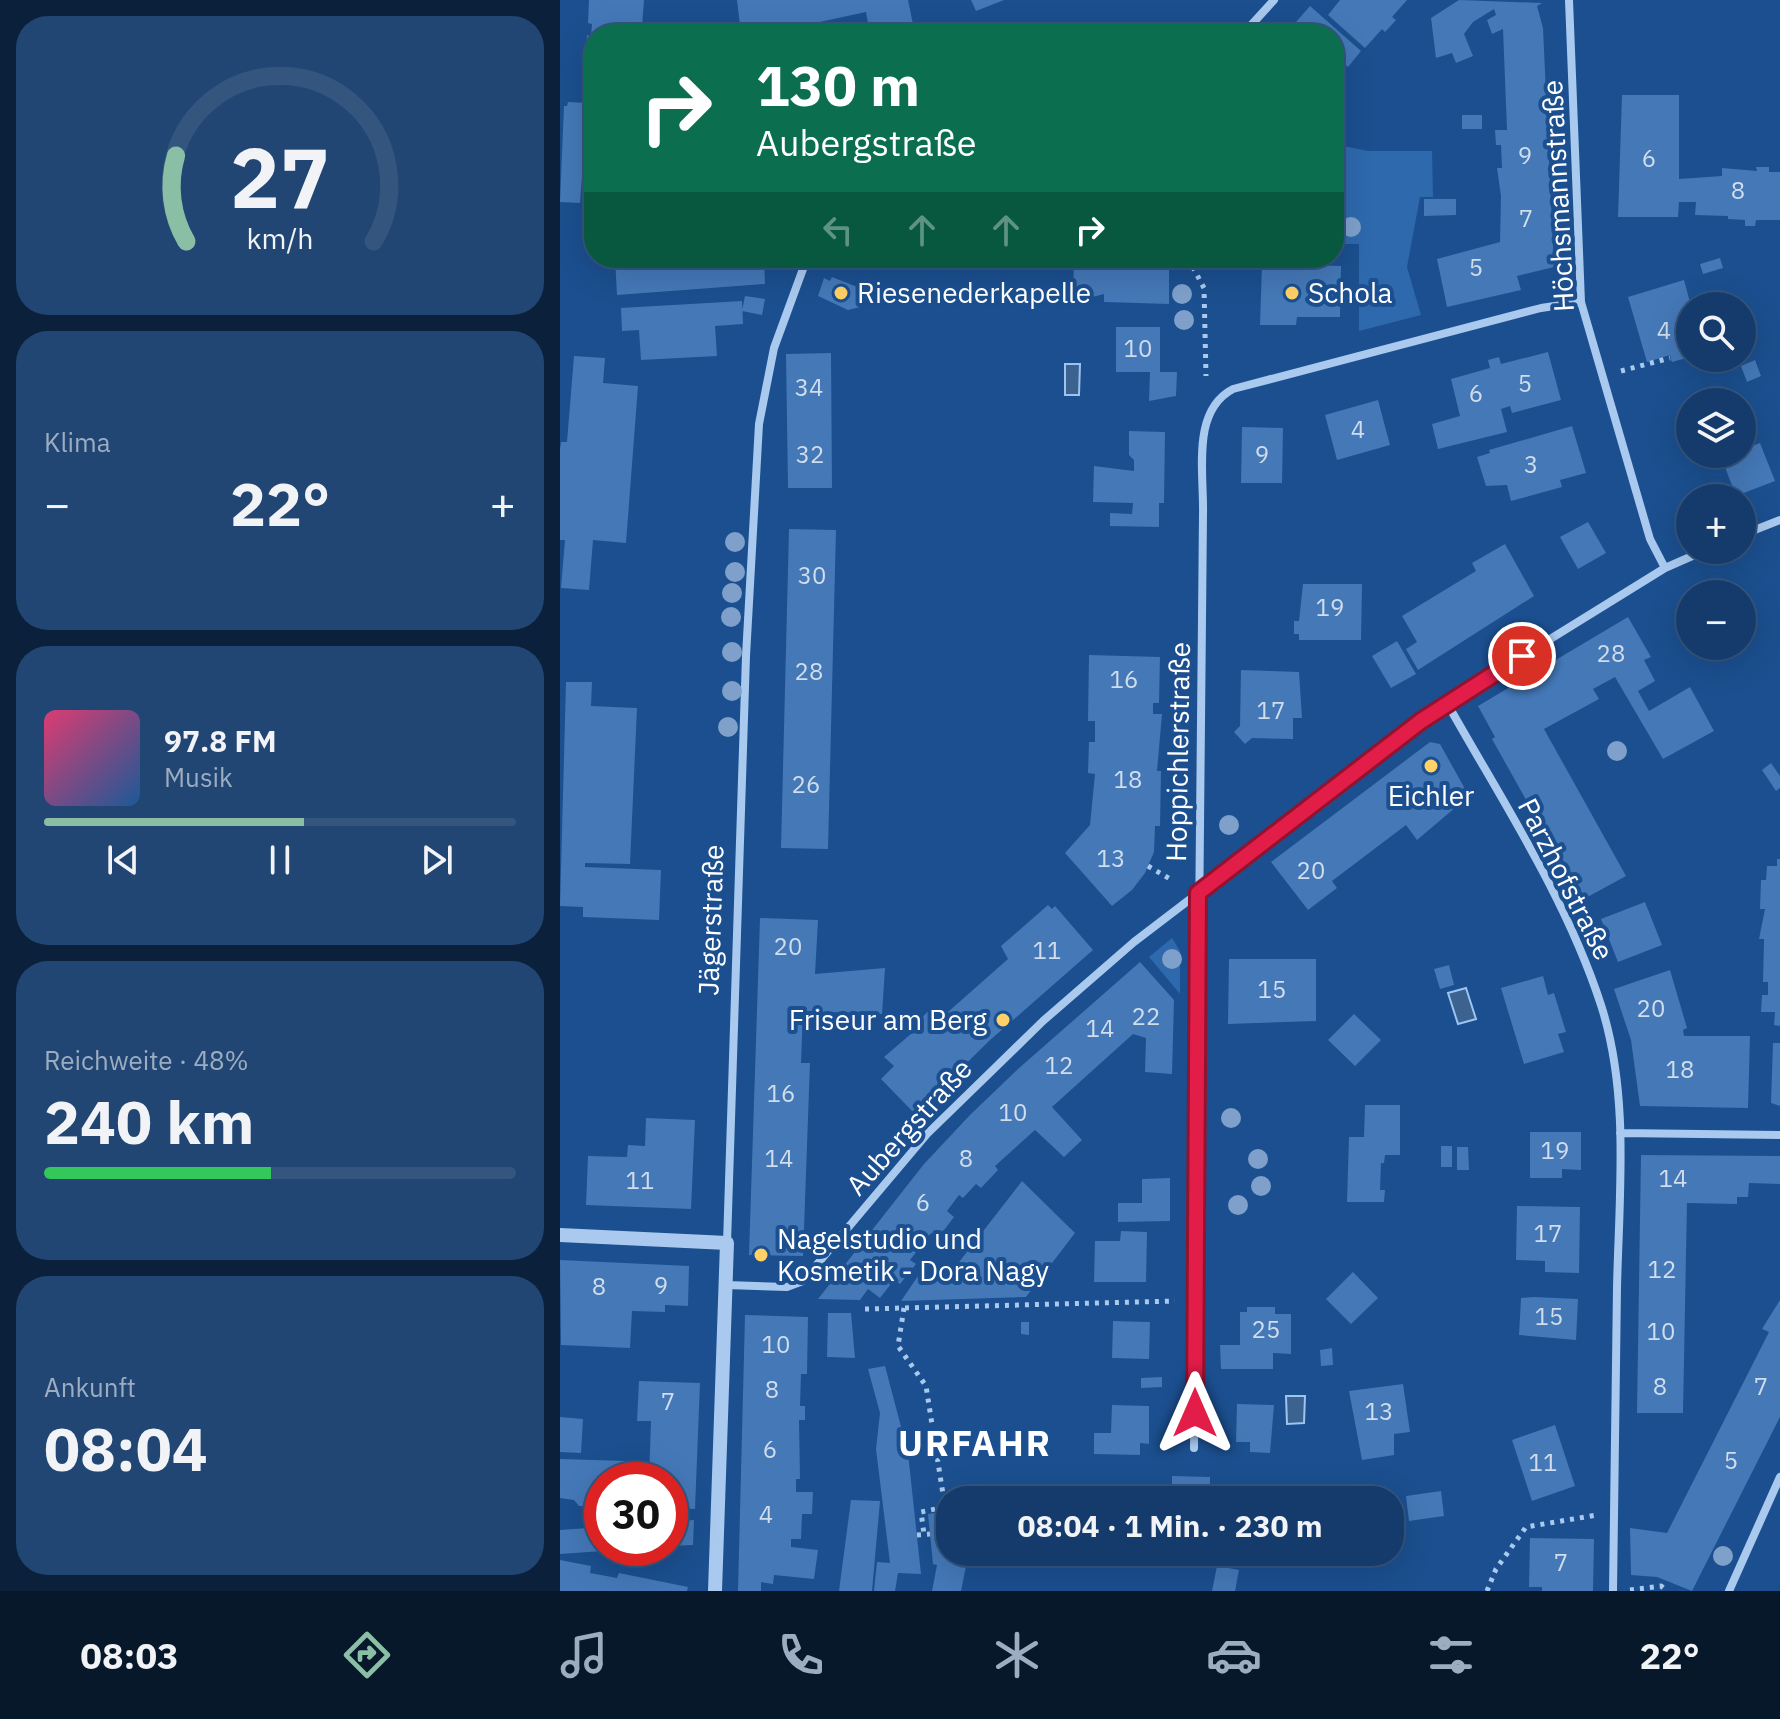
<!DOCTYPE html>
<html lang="de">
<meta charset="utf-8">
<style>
:root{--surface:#143b6b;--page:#214673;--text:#f1f3f6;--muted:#9dadc1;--line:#33557e;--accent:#8abfa5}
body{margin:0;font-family:"IBM Plex Sans",sans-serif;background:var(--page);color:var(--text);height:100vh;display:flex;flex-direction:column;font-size:30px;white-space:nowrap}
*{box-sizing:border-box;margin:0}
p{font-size:26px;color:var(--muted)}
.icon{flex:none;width:44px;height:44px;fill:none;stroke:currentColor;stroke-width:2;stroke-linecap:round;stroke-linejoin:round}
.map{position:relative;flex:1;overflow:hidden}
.side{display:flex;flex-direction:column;gap:16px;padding:16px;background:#0b203b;width:560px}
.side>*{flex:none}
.top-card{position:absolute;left:24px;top:24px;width:760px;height:244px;border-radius:32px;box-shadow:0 8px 32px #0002,0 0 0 2px var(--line);background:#0b6e4f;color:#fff;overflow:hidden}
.controls{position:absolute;left:1116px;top:292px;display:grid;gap:16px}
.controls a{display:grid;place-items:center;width:80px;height:80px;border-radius:50%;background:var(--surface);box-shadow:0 8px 32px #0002,0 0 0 2px var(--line);font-size:40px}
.speed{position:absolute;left:24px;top:1462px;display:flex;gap:16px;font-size:40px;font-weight:700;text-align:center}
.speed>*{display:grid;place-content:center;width:104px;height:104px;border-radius:50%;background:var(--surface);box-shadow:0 8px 32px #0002,0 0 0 2px var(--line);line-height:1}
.speed .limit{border:12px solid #d22;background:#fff;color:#111}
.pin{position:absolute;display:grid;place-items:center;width:68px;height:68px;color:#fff;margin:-34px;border:4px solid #fff;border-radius:50%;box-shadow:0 2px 8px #0007}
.me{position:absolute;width:88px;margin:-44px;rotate:0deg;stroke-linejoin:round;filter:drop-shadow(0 0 6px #0008)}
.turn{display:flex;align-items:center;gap:28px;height:168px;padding:0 40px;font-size:36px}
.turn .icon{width:104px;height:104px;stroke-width:2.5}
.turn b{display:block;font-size:56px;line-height:68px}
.lanes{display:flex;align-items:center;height:76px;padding:0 40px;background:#0003;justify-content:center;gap:40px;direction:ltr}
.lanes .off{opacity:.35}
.big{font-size:60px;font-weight:700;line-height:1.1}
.side .tile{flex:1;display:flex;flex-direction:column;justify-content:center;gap:12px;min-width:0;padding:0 28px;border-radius:32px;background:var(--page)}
.side .dial{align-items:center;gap:0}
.dial svg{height:208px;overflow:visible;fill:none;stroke:var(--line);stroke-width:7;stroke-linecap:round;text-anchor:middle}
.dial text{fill:var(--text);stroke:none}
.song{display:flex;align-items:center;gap:24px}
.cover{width:96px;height:96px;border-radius:12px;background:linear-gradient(135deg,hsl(340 70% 55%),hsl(210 70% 35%))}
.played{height:8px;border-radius:4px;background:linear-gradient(90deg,var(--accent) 55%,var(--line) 55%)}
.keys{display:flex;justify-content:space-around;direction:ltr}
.heat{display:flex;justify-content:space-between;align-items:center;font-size:44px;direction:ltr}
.charge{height:12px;border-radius:6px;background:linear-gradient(90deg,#34c759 48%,var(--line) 0)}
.trip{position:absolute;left:376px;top:1486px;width:468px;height:80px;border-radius:32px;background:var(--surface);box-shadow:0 8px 32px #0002,0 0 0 2px var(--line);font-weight:700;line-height:80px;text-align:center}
.dock{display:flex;height:128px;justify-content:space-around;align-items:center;background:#08182b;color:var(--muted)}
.dock .icon{width:56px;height:56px}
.dock .active{color:var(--accent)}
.dock b{font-size:36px;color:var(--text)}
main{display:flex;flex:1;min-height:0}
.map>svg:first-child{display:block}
</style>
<main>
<section class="side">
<div class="tile dial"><svg viewBox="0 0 100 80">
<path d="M14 69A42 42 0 1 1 86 69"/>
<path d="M14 69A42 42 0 0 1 10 36" stroke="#8abfa5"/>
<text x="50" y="56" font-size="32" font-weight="700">27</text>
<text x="50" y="72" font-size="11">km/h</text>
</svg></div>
<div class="tile"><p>Klima</p>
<div class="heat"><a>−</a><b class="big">22°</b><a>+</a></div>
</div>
<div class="tile">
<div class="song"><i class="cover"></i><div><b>97.8 FM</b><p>Musik</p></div></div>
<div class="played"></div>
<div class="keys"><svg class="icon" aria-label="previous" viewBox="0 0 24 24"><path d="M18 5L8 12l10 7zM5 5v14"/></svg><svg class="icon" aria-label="pause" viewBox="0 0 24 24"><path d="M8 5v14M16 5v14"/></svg><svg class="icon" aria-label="next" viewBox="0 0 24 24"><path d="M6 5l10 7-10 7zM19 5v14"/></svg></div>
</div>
<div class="tile"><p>Reichweite · 48%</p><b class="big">240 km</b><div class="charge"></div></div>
<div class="tile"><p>Ankunft</p><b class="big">08:04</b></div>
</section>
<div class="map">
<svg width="1220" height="1591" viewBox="0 0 1220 1591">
<rect width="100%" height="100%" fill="#1b4f8f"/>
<path fill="#2e69ad" d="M774 144 808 151H872L873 197H860L847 267 861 315 799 331V244H774Z
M612 938 620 951V994L589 957Z"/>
<path fill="#3c6290" stroke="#9cc4f0" stroke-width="2" d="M505 364H520L519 395H505Z
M906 988 916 1019 898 1024 888 993Z
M726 1396H745L744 1423 727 1424Z"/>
<path fill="#4478b7" d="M29 0H84L82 27H72L71 34H34V177L22 176 20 203 0 202 4 106H7L8 102 28 103 31 63H25L27 35 31 36 32 24 28 23Z
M177 0H348L355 34H310L306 12 227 29 228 34H181Z
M411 0H444L416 11Z
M780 0H847L832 17 836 20 825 32 822 29 805 48 768 15Z
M899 0 982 3 977 6 983 28 994 267 957 276 961 290 887 307 877 259 940 242 941 196 937 168H942L941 145H936L935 130H947L943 29 932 34 927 20 936 15 934 9 913 22 904 34 913 56 896 63 892 53 876 58 871 18Z
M750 6 801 51 788 67 774 55V34H750L736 22Z
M1062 95H1119V179L1162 176V168L1197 171 1196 167H1209V172H1220V220H1196L1195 226H1185V220L1168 219V216L1135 215 1136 202H1119L1118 217H1058Z
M902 115H922V129H902Z
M864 199H896V215L864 216Z
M55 258H204L205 284 57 295Z
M514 258H576V269L609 270V304L544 302V294L513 302Z
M1160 258 1163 268 1143 274 1140 264Z
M702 264 781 266 780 317H737L736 325H700Z
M272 277 300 288 304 299 300 307 288 310 258 296 264 278 270 281Z
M1124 280 1131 306 1130 357 1112 362 1110 355 1087 362 1068 297Z
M185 296 205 299 202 315 182 311Z
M182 301 183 324 155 326 157 356 81 360 79 330 62 331 61 308Z
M556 327H600V372H617L616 396 589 401 590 372H556Z
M988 352 1001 400 952 413 950 406 941 409 947 432 878 449 872 424 900 416 891 379 930 368 928 360 939 357 941 364Z
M271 353 272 488H228L226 354Z
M14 356 45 358 43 383 78 386 66 543 33 540 29 590 1 588 5 540H0V449L1 442H7Z
M1195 360 1201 376 1187 382 1181 366Z
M818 400 830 445 777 460 765 415Z
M1012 426 1026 473 1000 480 1002 487 951 501 947 485 926 486 917 457 930 453 929 450Z
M682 427 723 428 722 483H681Z
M569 431 605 432 604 503H599V527L550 526V513L572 514 573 503 533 502 534 466 574 471V460L569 455Z
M1200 443 1215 481 1176 496 1160 454H1182V450Z
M1028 522 1046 553 1018 569 1000 537Z
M229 529 276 530 268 849 221 848Z
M945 544 974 596 858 670 846 649 857 642 842 616 916 571 912 563Z
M743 584H802L801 640H739V634H734V621H739Z
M1068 617 1091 657 1084 660 1095 681 1078 691 1089 711 1130 687 1154 731 1103 759 1055 677 1033 689 1039 699 984 729 1066 876 1022 900 932 739 935 737 918 706Z
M837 641 856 674 831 688 812 656Z
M529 655 600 657 599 703H593V714H602L597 771H601L600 826H595L594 852 585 873 572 890 552 906 505 853 530 825 535 774 528 773 529 742H535V721H528Z
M681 670 739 672 742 718H733V739L692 738 685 744 674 732 680 726Z
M6 682H32L31 706 77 708 70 864 25 863V867L101 870 99 920 23 917V907L0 906Z
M870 742 880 744 909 796 857 840 846 825 772 881 777 888 748 910 711 862Z
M1211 763 1220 776V788L1216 791 1202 770Z
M1217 859H1220V1026L1214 1025 1215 1012H1201L1202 995H1208V982H1203L1204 939H1199L1205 909H1200L1201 880H1206L1207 866H1217Z
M1085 902 1102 945 1058 962 1041 919Z
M488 905 492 909 495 906 533 950 429 1041 355 1114 321 1079 334 1066 324 1057 359 1027 356 1024 370 1009 380 1019 448 959 441 946Z
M200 918 258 920 255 974 325 968 322 1014 243 1011 241 1063H250L243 1256 189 1255Z
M669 959H756V1021L668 1024Z
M580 962 614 1000 612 1074 585 1072 586 1038 573 1034 492 1107 522 1140 504 1157 475 1130 435 1166 438 1170 421 1188 416 1184 403 1198 399 1195 387 1211 394 1217 378 1238 371 1233 350 1260 356 1264 340 1284 334 1280 320 1298 308 1289 300 1300 258 1299 364 1164 410 1115 458 1069Z
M889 965 894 985 880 989 874 969Z
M1110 970 1127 1028 1123 1030 1124 1036H1190L1188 1108 1080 1106 1071 1040 1054 989Z
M983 976 988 995 994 993 1006 1032 998 1034 1004 1052 964 1064 941 988Z
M794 1014 821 1040 795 1066 768 1040Z
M1213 1043H1220V1106L1211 1103Z
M805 1105H840V1155H825L824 1163H821L820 1190H825L824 1202H787L789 1137H804Z
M86 1118 135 1120 131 1209 26 1205 28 1156 67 1157 68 1145 85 1146Z
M970 1132H1021V1170L1002 1169V1178H970Z
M881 1146H892V1167H881Z
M897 1147H908L909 1170H897Z
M1081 1155 1220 1156V1184L1189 1183 1188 1197H1177V1204L1127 1203 1123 1413H1077Z
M610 1178V1221L558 1222V1203H582V1179Z
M462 1181 515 1233 466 1297 341 1301 358 1276 389 1275Z
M957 1206 1020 1207 1019 1273 985 1272V1261L956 1260Z
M561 1231 587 1232 586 1282H534L535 1241H560Z
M0 1260 129 1266 128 1306 105 1305V1312L72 1311 70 1348 1 1345Z
M793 1272 818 1298 791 1324 766 1299Z
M974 1297 1018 1299 1016 1340 959 1335 961 1298Z
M1220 1300V1417L1132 1591 1097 1577 1071 1575 1070 1528 1107 1533 1209 1332 1202 1329Z
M687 1307H715V1314H731V1354L713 1353V1369H661L660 1345H680V1312H687Z
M268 1313H291L295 1358 267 1357Z
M185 1315 248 1317 247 1374H241L240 1406H245V1420H239L240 1479H236V1492H253L252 1514H242L241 1539H231V1547L258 1550 254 1579 214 1575 213 1584 201 1582V1591H178Z
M553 1321 590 1322 589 1359 552 1358Z
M461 1322H469V1335L461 1334Z
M772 1348 773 1365 761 1366 760 1350Z
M325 1366 348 1453 361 1574 338 1573 335 1591H314L317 1562 330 1563 316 1449 320 1413 308 1369Z
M602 1377V1387L581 1388V1378Z
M79 1381 140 1383 135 1509 110 1508V1480H89L91 1421H77Z
M843 1384 850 1432 834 1434V1455L802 1460 789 1391Z
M677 1404 714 1405 710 1453 690 1452V1442H676Z
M552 1405 589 1406V1444L580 1443V1455L534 1454V1433H551Z
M0 1417 23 1419 21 1453 0 1452Z
M995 1425 1015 1486 972 1501 952 1440Z
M0 1459 67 1461 66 1480H42V1506H19L14 1500 0 1498Z
M612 1476 650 1477V1485L660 1486V1500H612Z
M881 1491 884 1516 849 1521 846 1496Z
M291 1500 320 1501 312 1591H279Z
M390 1511V1552H414L416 1567 406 1566 401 1591H372L377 1565 373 1564 368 1514Z
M134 1520 133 1545 110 1546V1522Z
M42 1527V1548L57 1550 0 1554V1530Z
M970 1538 1034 1539 1033 1591H982V1587H969Z
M0 1560 31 1566 30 1573 57 1578 59 1573 128 1587 127 1591H0Z
M657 1566 679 1570 675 1591H652Z"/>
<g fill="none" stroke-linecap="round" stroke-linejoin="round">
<path stroke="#a9c9ee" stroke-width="5" stroke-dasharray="4 6" stroke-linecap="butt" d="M628 258 644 288 646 376
M1061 371 1110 358
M588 866 610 879
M344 1308 338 1346 366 1386 385 1507 361 1512 364 1534
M305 1309 615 1301
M357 1535 370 1534
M1070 1590 1101 1586 1107 1591
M927 1591 936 1569 966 1527 1037 1515"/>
<path stroke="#a9c9ee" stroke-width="8" d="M1009 0 1021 302 1090 539 1105 568
M683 34 714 0
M1182 535 1220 520
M887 703C942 801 1006 897 1041 1005 1070 1095 1059 1195 1057 1288 1055 1389 1054 1490 1053 1591
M1060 1133 1220 1135
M167 1243 186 656 199 424 214 348 247 258
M166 1285 227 1287 243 1281 367 1134 483 1021 574 942 887 703 1105 568 1146 550
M634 1448 643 514C644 472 631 411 673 389L981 308 1021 302
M1169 1591 1220 1477"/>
<path stroke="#a9c9ee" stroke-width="14" d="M0 1235 167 1243 155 1591"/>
</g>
<g fill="#7ea0ca">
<circle cx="791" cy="227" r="10"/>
<circle cx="622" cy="294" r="10"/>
<circle cx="624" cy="320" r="10"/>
<circle cx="175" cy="542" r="10"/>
<circle cx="175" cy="572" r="10"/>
<circle cx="172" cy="593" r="10"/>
<circle cx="171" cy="617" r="10"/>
<circle cx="172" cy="652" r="10"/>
<circle cx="172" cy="691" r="10"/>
<circle cx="168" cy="727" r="10"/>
<circle cx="1057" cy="751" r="10"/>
<circle cx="669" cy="825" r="10"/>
<circle cx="612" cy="959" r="10"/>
<circle cx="671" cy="1118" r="10"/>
<circle cx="698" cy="1159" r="10"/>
<circle cx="701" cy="1186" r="10"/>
<circle cx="678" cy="1205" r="10"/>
<circle cx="1163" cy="1556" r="10"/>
</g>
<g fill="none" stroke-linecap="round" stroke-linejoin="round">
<g stroke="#92132f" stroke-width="20">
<path id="route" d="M635 1413 638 893 861 721 962 656"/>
</g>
<use href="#route" stroke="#e11d48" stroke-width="14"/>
</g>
<g fill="#ffd166" stroke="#1b4f8f" stroke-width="3">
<circle cx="281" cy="293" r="8"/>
<circle cx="732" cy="293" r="8"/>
<circle cx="871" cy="766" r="8"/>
<circle cx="443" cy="1020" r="8"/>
<circle cx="201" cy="1255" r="8"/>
</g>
<g text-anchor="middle" stroke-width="8" stroke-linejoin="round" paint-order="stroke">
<g font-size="24" fill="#d0dded">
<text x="965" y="164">9</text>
<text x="1089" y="167">6</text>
<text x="1178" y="199">8</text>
<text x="966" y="227">7</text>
<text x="916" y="276">5</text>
<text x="1104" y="339">4</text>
<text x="578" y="357">10</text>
<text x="965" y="392">5</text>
<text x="249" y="396">34</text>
<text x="916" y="402">6</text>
<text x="798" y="438">4</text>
<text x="250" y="463">32</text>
<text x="702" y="463">9</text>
<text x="971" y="473">3</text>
<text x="252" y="584">30</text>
<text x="770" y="616">19</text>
<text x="1051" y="662">28</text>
<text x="249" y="680">28</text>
<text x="564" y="688">16</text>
<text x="711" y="719">17</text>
<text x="568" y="788">18</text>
<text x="246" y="793">26</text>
<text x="551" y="867">13</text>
<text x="751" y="879">20</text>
<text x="228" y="955">20</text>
<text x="487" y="959">11</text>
<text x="712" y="998">15</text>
<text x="1091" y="1017">20</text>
<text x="586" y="1025">22</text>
<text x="540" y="1037">14</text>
<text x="499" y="1074">12</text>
<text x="1120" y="1078">18</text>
<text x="221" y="1102">16</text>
<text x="453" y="1121">10</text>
<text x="995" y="1159">19</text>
<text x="219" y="1167">14</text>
<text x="406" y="1167">8</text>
<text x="1113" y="1187">14</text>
<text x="80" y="1189">11</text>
<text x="363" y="1211">6</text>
<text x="988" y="1242">17</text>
<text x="1102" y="1278">12</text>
<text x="101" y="1294">9</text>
<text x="39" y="1295">8</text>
<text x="989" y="1325">15</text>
<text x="706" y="1338">25</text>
<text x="1101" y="1340">10</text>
<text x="216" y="1353">10</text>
<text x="1100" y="1395">8</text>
<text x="1201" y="1395">7</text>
<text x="212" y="1398">8</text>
<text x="108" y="1410">7</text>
<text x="819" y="1420">13</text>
<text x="210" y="1458">6</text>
<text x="1171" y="1469">5</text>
<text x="983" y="1471">11</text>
<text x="206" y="1523">4</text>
<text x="1001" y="1571">7</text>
</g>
<g font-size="28" fill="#fff" stroke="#1b4f8f">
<text transform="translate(998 196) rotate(-93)" y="10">Höchsmannstraße</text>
<text transform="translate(618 752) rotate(-89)" y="10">Hoppichlerstraße</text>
<text transform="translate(1006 879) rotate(63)" y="10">Parzhofstraße</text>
<text transform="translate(151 920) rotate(-88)" y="10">Jägerstraße</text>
<text transform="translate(349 1127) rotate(-48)" y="10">Aubergstraße</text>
</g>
<g font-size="28" fill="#fff" stroke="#1b4f8f" text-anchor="start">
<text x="297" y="303">Riesenederkapelle</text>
<text x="748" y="303">Schola</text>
<text x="871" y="806" text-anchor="middle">Eichler</text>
<text x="427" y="1030" text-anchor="end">Friseur am Berg</text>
<text x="217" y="1249">Nagelstudio und<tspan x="217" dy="32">Kosmetik - Dora Nagy</tspan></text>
</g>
<g font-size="36" font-weight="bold" letter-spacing="2" fill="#fff" stroke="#1b4f8f">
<text x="415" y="1456">URFAHR</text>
</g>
</g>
</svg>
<div class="controls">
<a><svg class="icon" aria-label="search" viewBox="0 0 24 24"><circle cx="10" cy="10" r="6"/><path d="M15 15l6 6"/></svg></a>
<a><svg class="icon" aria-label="layers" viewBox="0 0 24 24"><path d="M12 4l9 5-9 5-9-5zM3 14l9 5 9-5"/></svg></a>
<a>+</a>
<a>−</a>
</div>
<div class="speed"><div class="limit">30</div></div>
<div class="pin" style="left:962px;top:656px;background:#d93025"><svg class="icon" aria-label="arrive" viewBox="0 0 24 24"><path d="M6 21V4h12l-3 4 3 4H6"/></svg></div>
<svg class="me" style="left:635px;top:1413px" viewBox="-20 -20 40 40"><path d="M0-17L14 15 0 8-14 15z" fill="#e11d48" stroke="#fff" stroke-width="4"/></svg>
<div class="trip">08:04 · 1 Min. · 230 m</div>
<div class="top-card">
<div class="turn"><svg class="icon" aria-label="right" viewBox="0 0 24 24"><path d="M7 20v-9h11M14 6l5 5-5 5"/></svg><div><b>130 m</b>Aubergstraße</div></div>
<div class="lanes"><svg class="icon off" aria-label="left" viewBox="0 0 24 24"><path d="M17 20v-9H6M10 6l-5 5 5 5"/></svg><svg class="icon off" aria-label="ahead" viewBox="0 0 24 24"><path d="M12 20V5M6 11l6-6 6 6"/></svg><svg class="icon off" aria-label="ahead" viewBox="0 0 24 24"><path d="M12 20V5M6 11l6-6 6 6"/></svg><svg class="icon" aria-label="right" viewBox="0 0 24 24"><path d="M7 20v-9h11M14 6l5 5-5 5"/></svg></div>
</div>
</div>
</main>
<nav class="dock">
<b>08:03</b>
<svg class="icon active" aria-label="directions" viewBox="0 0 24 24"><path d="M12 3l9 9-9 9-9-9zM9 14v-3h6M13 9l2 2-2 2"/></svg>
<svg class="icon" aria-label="music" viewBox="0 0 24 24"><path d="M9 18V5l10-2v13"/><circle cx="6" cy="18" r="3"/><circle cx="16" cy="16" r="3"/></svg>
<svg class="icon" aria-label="phone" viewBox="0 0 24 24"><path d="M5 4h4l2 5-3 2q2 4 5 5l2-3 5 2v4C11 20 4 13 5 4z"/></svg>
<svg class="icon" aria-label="climate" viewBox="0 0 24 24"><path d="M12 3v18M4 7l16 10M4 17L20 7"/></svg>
<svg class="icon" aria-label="car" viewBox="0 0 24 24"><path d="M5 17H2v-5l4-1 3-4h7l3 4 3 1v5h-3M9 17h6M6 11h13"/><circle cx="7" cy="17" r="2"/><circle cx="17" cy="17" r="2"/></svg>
<svg class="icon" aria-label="filters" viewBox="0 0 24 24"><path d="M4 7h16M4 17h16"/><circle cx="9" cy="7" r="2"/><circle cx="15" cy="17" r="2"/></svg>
<b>22°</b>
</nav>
